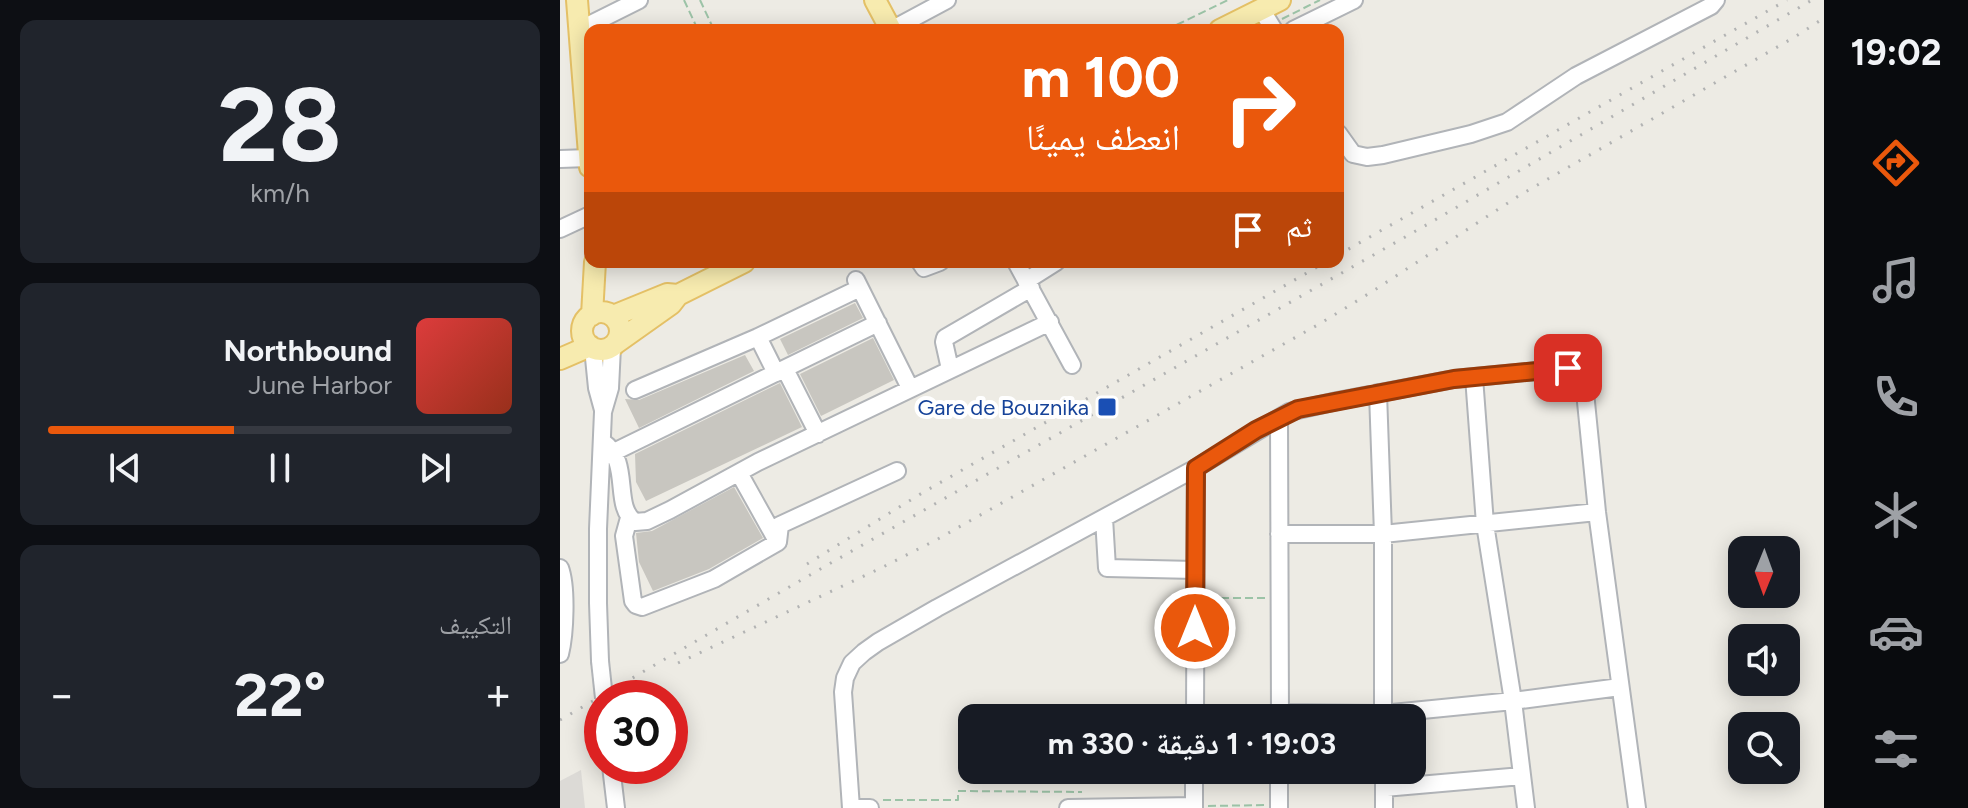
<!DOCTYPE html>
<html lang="ar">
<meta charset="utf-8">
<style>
:root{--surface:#171b24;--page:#20242c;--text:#f1f3f6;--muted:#9ea1a6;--line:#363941;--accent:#ea580c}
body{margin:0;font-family:Figtree,"Noto Naskh Arabic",sans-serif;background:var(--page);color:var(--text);direction:rtl;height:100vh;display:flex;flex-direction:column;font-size:30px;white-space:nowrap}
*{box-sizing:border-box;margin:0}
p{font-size:26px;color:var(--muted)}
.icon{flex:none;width:44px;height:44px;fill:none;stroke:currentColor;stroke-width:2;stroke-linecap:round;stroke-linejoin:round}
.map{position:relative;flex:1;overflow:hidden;direction:ltr}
.panel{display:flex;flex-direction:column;gap:20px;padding:20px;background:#0d0f14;width:560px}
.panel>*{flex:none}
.guide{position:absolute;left:24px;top:24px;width:760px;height:244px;border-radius:16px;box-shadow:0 4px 20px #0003;direction:rtl;background:#ea580c;color:#fff;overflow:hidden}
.needle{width:52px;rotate:181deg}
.controls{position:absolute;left:1168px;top:536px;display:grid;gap:16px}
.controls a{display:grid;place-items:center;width:72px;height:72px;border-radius:16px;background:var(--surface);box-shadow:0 4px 20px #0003;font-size:40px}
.speed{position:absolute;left:24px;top:680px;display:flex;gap:16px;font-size:40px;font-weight:700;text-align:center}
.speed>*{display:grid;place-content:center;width:104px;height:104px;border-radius:50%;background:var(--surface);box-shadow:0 4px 20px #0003;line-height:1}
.speed .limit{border:12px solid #d22;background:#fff;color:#111}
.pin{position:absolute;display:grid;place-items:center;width:68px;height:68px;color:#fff;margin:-34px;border-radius:16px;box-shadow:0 4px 12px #0006}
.me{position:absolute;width:88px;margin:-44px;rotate:0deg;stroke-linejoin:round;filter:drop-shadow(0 0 6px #0008)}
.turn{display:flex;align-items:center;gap:28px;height:168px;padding:0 32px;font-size:36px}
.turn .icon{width:104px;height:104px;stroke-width:2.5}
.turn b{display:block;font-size:56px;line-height:68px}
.then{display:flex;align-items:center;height:76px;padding:0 32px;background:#0003;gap:16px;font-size:30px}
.big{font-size:60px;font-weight:700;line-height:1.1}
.panel .widget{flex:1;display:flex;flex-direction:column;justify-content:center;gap:12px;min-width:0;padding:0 28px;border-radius:16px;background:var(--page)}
.panel .dial{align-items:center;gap:0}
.dial b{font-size:104px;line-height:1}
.song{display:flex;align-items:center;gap:24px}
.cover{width:96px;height:96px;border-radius:12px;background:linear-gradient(135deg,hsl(0 70% 55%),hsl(10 70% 35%))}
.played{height:8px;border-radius:4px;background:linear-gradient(90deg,var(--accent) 40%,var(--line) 40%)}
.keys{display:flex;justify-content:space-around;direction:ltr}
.heat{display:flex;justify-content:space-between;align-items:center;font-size:44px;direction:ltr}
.trip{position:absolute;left:398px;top:704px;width:468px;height:80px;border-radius:16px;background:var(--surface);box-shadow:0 4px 20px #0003;font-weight:700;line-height:80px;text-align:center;direction:rtl}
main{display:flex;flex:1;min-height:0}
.dock{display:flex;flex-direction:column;width:144px;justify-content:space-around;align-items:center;background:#090b0e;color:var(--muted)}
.dock .icon{width:56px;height:56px}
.dock .selected{color:var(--accent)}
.dock b{font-size:36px;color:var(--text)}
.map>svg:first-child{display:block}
</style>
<main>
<nav class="dock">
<b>19:02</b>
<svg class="icon selected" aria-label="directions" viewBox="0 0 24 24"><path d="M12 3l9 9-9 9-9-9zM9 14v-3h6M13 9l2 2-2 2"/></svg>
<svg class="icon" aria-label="music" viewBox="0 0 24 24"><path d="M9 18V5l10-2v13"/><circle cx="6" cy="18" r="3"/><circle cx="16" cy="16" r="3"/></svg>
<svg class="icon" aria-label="phone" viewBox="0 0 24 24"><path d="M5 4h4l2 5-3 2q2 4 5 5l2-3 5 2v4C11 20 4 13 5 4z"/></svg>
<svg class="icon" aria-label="climate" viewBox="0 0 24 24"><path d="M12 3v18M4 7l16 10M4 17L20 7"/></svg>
<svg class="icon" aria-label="car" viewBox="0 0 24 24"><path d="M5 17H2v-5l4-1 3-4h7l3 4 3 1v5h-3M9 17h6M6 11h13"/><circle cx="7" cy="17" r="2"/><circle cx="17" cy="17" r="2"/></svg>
<svg class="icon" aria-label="filters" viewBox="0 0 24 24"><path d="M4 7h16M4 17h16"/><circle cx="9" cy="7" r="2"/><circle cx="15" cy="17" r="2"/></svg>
</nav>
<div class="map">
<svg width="1264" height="808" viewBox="0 0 1264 808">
<rect width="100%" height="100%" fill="#edebe4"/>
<path fill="#dcdad6" d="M21 770 25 808H0V781Z"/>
<path fill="#c8c6c0" d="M295 303 303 318 228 355 220 339Z
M313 338 334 380 261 416 240 374Z
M185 355 194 371 79 428 65 399 79 400Z
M220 383 242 427 86 501 76 482 75 454Z
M174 487 203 538 149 569 93 591 79 562 76 533 92 531Z"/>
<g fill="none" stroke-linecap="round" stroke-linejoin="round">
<g stroke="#b1b4b8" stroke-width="20">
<path id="minor" d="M701 9 714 30
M19 30 79 0
M331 30 387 0
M733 30 794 0
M778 133 793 154 807 157 823 155 911 134 947 122 1016 76 1151 6 1156 0
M0 159 29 158
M0 229 30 215
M360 262 364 268 380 262
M456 262 512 365
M296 280 350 388
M466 281 496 262
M198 337 216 373
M33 348 37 388 43 410
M225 369 258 434
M390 369 384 342 385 338 471 288
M914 377 925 524 953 701 966 808
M75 390 198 337 300 288
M818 393 823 534V718
M719 418 720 718
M43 442C72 462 52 506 75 522L87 521 110 510 198 462 490 322
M54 452 318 323
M179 473 217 541
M69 518 64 536 73 601 76 605 82 607 154 579 218 542
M544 518 547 568 635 570
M719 534H823L1037 512
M218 542 220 525 337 471
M0 568C7 587 5 634 0 654
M40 661 38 603V529L43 412 50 388 52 347
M720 713 822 714 953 701 1060 687
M635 718 636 468
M51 766 56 808
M824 770V808
M824 788 962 776
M310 808H291L283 692 285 678 292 663 304 652 318 642 377 608 636 468 729 412 777 401 894 379 1008 368 1020 373 1024 382 1037 512 1077 808
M508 808 634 806
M634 808V770
M719 808V770"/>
</g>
<g stroke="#e4c066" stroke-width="24">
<path id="major" d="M17 0 30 167
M315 0 331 30
M660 30 720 0
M22 331a19 19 0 1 1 38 0a19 19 0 1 1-38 0Z
M32 315 35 262
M53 316 107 294 118 295
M56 343 111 304 118 295 184 262
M0 359 30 346"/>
</g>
<path stroke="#9cc3a7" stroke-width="2" stroke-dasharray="8 4" stroke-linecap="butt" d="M124 0 138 30
M140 0 154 30
M722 19 760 0
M606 30 668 0
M649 598H706
M323 800H398V791L522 792
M648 806 706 805"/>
<use href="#minor" stroke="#fff" stroke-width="16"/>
<use href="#major" stroke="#f7ebaf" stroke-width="20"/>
<path stroke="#b2b3b3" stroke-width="3" stroke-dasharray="2 10" stroke-linecap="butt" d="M778 255 1227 0
M247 564 362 493 766 262
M118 663 319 569 376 540 761 323 813 291 960 195 1233 38 1264 18
M0 720 262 568 868 224 1252 0"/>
<g stroke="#b1b4b8" stroke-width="20" stroke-linecap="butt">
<path id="minor-bridge" d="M40 661 44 698"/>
</g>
<use href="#minor-bridge" stroke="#fff" stroke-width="16"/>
</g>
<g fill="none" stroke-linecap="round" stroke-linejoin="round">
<g stroke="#983908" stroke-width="20">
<path id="route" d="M635 628 636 468 696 430 738 409 894 379 1008 368"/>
</g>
<use href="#route" stroke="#ea580c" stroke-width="14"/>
</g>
<rect fill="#1a4fb4" stroke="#fff" stroke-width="3" x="537" y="397" width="20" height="20" rx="4"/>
<g text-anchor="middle" stroke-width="8" stroke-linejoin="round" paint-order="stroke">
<g font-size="22" fill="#164399" stroke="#fff" text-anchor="end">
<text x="529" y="415">Gare de Bouznika</text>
</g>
</g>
</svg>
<div class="controls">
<a><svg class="needle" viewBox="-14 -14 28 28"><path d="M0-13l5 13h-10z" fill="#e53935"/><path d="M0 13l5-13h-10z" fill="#9ea1a6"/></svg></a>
<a><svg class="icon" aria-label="sound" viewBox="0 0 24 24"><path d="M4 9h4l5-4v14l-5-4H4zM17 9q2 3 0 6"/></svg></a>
<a><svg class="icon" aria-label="search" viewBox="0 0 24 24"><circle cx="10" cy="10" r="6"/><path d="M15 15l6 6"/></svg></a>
</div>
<div class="speed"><div class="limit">30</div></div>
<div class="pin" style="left:1008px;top:368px;background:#d93025"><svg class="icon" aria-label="arrive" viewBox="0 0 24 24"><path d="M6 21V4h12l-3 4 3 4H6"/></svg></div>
<svg class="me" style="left:635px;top:628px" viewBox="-20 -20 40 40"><circle r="17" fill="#ea580c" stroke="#fff" stroke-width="3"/><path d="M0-11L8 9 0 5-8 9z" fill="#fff"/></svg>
<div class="trip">19:03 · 1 دقيقة · 330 m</div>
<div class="guide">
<div class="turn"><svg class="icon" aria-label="right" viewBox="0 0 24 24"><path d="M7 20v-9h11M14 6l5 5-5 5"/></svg><div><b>100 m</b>انعطف يمينًا</div></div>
<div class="then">ثم<svg class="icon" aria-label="arrive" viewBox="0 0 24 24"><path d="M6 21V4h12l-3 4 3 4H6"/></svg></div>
</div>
</div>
<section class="panel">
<div class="widget dial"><b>28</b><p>km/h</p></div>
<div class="widget">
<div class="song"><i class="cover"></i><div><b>Northbound</b><p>June Harbor</p></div></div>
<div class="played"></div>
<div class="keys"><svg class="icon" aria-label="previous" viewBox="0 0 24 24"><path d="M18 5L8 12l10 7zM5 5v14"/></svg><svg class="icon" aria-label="pause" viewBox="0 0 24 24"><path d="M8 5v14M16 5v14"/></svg><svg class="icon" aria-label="next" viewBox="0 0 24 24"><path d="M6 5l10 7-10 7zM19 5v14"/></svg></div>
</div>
<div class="widget"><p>التكييف</p>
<div class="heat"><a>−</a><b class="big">22°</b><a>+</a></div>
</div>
</section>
</main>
